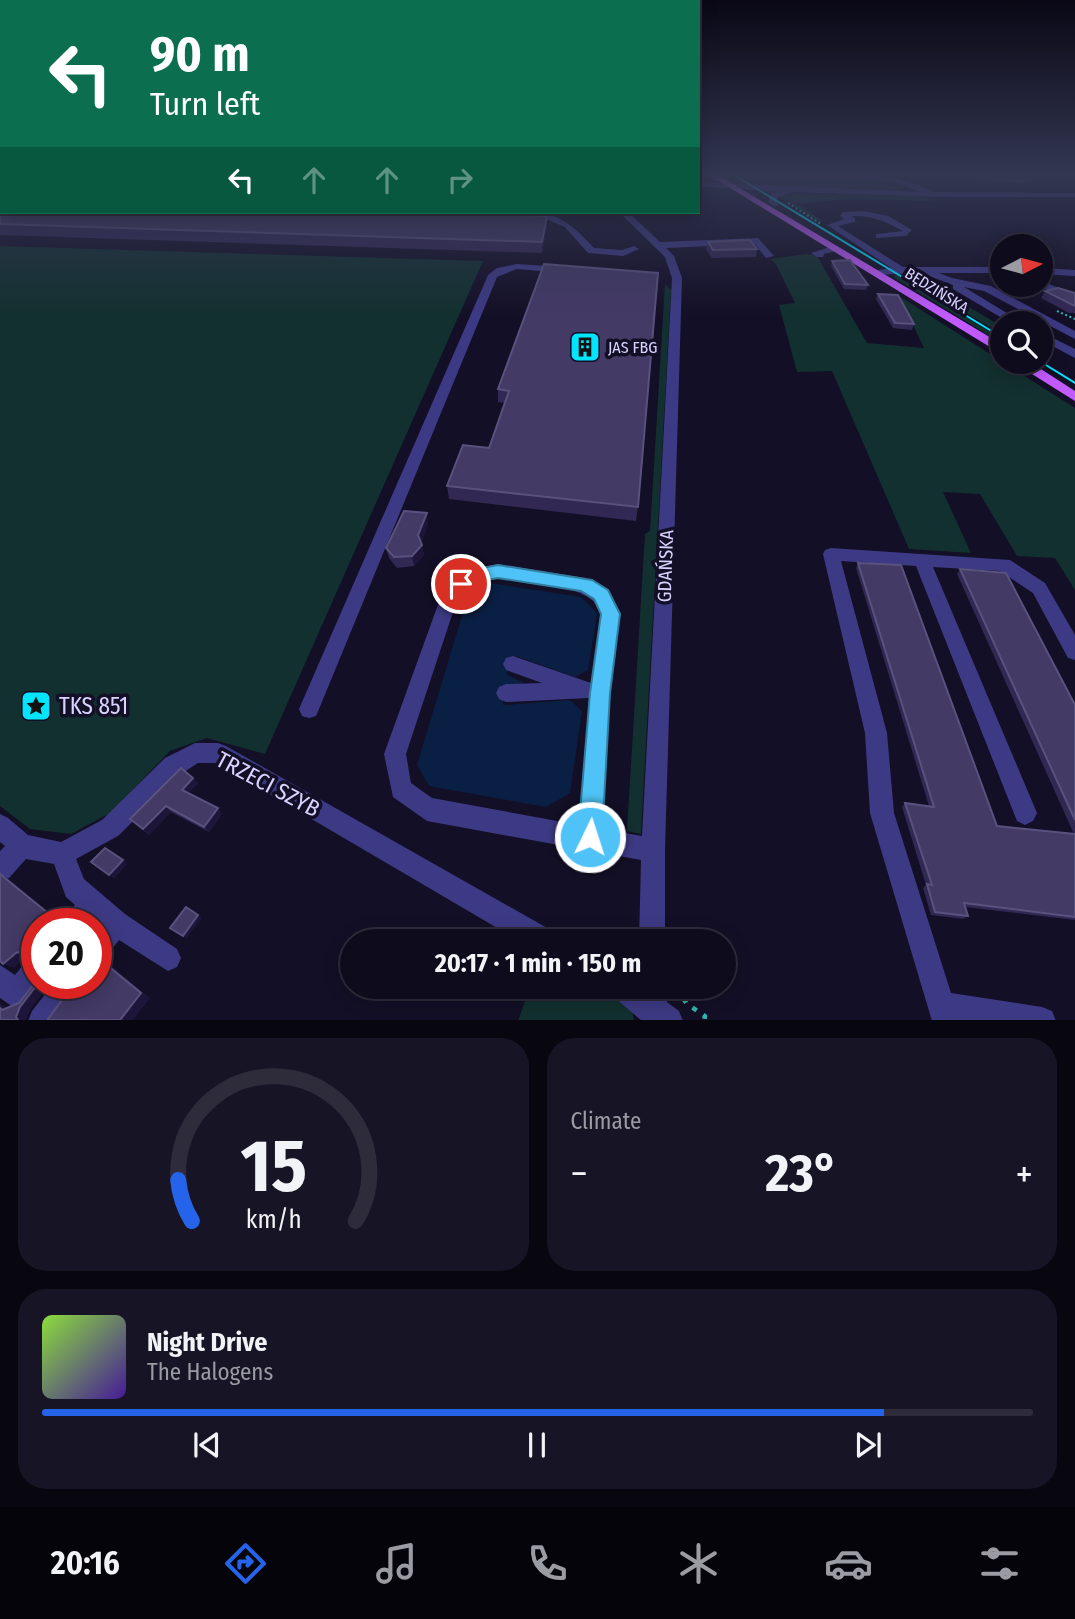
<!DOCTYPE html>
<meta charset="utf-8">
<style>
:root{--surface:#0e0b1c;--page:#171425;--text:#f1f3f6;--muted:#9b9ba3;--line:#2e2b3b;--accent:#2563eb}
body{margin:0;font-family:"Fira Sans Condensed",sans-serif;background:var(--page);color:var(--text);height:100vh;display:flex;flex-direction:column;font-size:26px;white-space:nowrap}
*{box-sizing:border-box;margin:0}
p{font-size:23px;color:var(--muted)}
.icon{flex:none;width:38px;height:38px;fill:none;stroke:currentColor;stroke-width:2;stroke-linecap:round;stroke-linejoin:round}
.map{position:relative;height:1020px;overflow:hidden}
.drawer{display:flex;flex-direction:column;gap:18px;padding:18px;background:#08060f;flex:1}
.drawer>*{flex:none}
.hud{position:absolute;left:0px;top:0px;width:700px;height:214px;box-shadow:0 4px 18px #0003,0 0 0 2px var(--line);background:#0b6e4f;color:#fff;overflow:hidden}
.needle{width:46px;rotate:84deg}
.fabs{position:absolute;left:990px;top:234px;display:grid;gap:14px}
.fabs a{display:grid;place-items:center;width:63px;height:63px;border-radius:50%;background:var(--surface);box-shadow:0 4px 18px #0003,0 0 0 2px var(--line);font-size:35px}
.speed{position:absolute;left:21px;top:908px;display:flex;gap:14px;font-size:35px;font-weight:700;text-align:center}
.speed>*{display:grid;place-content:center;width:91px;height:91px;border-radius:50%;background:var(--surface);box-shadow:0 4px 18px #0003,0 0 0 2px var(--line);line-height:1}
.speed .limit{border:10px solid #d22;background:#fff;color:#111}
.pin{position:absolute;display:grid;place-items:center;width:60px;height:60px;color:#fff;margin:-30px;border:4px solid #fff;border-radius:50%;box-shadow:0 2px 7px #0007}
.me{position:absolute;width:77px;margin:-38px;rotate:4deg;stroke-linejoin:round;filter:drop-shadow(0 0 5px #0008)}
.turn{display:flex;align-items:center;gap:24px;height:147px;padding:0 35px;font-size:32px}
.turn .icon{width:91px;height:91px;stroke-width:2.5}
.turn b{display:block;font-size:49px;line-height:60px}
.lanes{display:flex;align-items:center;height:66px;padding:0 35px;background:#0003;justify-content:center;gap:35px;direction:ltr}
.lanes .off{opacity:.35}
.big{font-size:52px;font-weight:700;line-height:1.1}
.drawer .card{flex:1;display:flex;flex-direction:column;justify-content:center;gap:10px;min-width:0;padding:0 24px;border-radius:28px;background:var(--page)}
.drawer .dial{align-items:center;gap:0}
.dial svg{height:182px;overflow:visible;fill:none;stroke:var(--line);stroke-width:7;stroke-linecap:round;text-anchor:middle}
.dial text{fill:var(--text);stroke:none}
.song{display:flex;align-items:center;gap:21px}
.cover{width:84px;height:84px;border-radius:10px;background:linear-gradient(135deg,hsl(90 70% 55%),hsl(260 70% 35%))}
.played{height:7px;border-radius:4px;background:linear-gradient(90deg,var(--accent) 85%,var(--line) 85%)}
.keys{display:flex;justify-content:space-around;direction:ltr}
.heat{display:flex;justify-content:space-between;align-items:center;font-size:38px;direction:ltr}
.drawer .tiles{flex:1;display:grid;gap:18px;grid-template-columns:1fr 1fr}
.card:last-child{grid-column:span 2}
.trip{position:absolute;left:340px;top:929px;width:396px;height:70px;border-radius:35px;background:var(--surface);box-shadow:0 4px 18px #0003,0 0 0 2px var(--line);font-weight:700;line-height:70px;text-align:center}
.dock{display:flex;height:112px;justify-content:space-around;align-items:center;background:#06040b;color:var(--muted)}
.dock .icon{width:49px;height:49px}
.dock .active{color:var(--accent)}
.dock b{font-size:32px;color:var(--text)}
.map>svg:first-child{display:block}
</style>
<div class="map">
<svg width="1075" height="1021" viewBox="0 0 1075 1021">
<rect width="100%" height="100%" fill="#130f26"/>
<path fill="#12302f" d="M741 175 896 182 908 187 897 191 761 185Z
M789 194 919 196 934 201 844 199 797 204 823 221 818 222 778 196Z
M0 246 483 261 265 754 207 738 170 751 110 813 71 834 30 829 0 806Z
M807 254 817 256 867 343 924 348 899 296 1075 408V590L1055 558 1017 556 980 494 943 492 971 553 909 549 832 371 797 372 779 305 795 303 776 264 770 259Z
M894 273 1003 340V344L895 278Z
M899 273H911L1003 327V335Z
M665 284 671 290 641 834 627 831 645 534 650 531Z
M530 987H603L630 1000 634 1020 518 1021Z"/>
<path fill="#0a1f44" d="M490 583 581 597 597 613 588 670 575 677 516 656 506 674 524 683 503 686V705L570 700 582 711 570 793 546 807 429 786 417 765 468 596Z"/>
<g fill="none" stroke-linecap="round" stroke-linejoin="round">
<path stroke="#2fb8b0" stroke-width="2" stroke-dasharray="2 2.5" stroke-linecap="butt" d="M788 203 821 224
M1057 311 1075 319"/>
<path stroke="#2fb8b0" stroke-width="4.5" stroke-dasharray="5 8" stroke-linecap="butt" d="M676 988 687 1004 705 1016 704 1021"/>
<path fill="#3d3a85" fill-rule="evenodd" d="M805 175C840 172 902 173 932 192L1075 193V197H944L793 192 778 197 776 202 779 205 775 207 768 202 772 193 780 192 698 186V182L920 192 896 182Z
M943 175 1022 179 1025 178V175H1031L1033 179 1022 183Z
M0 178H2V182H0Z
M864 211 888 216 912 230 906 236 876 238V234L903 231C885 221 871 215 851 216L855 218V222L838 226 903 267H1003V273H939L952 278 991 286 1075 331V339L984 291 964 287 1025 324H1012L953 289V285L922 273 872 275V271L891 268 827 225 844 219 840 216 843 212Z
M529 212C558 211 576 228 594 248L622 250 634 246 639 249 623 256 588 253 565 227Z
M619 212H628L660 242 758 238 774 256 766 258 755 244 666 248 674 256 682 278 665 850V942H639L641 860 427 821 393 797 384 754 444 588 467 571 498 564 585 578 607 590 620 614 610 693 602 829 642 836 672 278 665 257ZM498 578C524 582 594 584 601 613 604 624 594 668 591 683L513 656 506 658 503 664 506 670 542 683 506 684 499 687 496 693 499 699 506 702 589 698 579 825 432 798 411 783 406 754 458 597 478 582Z
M833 246 836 247V251L824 254 823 257H817L811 253Z
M517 264 563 267 568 270 563 273 517 269 497 277 319 709 316 716 309 718 302 716 299 709 488 275 497 268Z
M1041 268 1075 270V276L1041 274Z
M1041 281 1075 294V301L1037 286 1041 285Z
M1041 332 1075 349V358L1041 340Z
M831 548 1010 560 1045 583 1075 635V660L1068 658 1033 593 1000 571 933 567 1037 813 1033 821 1025 825 1017 821 916 566 841 561 887 733 894 813 951 993 1042 1007 1052 1011 1056 1021H932L870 813 865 733 823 554 825 550Z
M195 743H218L226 746 556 933 560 942H521L216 763H198L181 774 118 836 76 859 84 879 125 914 177 949 181 958 177 967 168 971 119 940 105 958 96 962 98 925 95 921 92 924H62L66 915 75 905 66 897 54 864 26 859 9 878 0 881V851L5 846 0 842V814L8 818 28 835 61 842 102 820 165 758Z
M37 957V984H43L26 1005 16 1009 0 998V965L15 975 27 960Z
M53 984H84L60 1021H28L32 1011Z
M610 987H667V1002L679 1011 683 1021H642L614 997Z"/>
<path fill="#c25bff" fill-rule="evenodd" d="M709 175H718L1003 345V355Z
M1013 362H1030L1075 391V401Z"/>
<path stroke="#00e5ff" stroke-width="2" d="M734 175 1003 338
M1041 362 1075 383"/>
</g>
<path fill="#312854" d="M0 182 474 213 547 216V226L542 253 0 235Z
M708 242 757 249 756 257 712 258 706 249Z
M832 261 868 285 866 290 844 289 831 266Z
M544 264 638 507 636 521 449 499 447 486 489 448 505 403 498 402V389Z
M1045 291 1075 293V313H1069L1041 298Z
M878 294 914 324 912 330 893 328 876 299Z
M428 524 421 543 424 555 414 566 397 568 389 558 386 548Z
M858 563 997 826 1074 834 957 574 960 569 1075 705V920L965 907 968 916 963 919 931 915 923 888 926 885 902 807 905 803 929 806 856 568Z
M193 778 198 783 188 793 218 808 222 814 209 832 171 812 149 835 130 819Z"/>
<path fill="#1d163a" d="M547 216V226L542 253V242Z
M427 513 428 524 420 546 418 535Z
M422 545 424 555 414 566 412 556Z
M193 778 198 783 186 795 182 790Z
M166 806 171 812 149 835 143 829Z
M218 808 222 814 209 832 204 827Z
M123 860 127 864 114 879 109 875Z
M0 874 10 880 58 920 55 924H50Z
M198 915 202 918 186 939 183 936Z
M37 940V955L26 957 14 968 3 964 16 953Z
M96 955 106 961 150 998 133 1020H120Z
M34 984 45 990 30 1010 26 1020H18L16 1017 20 1007Z
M0 1003 12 1013 2 1010 0 1008Z"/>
<path fill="#433a66" stroke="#5a527e" stroke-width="2" d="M0 182H2V212H472L471 213 547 216 542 242 0 224Z
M750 240 757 249 713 250 708 242Z
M850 260 868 285 845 284 832 261Z
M544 264 658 273 638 507 447 486 463 445 489 448 509 391 498 389Z
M1058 288 1075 293V306L1045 291Z
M878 294 898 295 914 324 895 323Z
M404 511 427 513 418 535 422 545 412 556 394 557 386 548Z
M858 563 901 565 997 826 1075 834V917L964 903 968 916 935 912 927 884 932 885 905 803 934 807Z
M960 569 1006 573 1075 705V820Z
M181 768 193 778 182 790 218 808 204 827 166 806 143 829 130 819Z
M105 848 123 860 109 875 91 862Z
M0 874 49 914 45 919 50 924H37V940L28 950 16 953 3 964 0 961Z
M186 907 198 915 183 936 170 928Z
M96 956 141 993 120 1020H49L48 1019 74 984H96Z
M34 984 36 986 20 1007 16 1017 18 1020H0V1008L2 1010 19 1003Z"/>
<linearGradient id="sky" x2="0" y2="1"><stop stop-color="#0a0815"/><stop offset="0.55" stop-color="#333752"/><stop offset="1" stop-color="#333752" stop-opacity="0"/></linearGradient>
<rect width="1075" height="317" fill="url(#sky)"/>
<path fill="#4fc3f7" stroke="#337fa1" stroke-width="2" d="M498 565 592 580 608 590 620 614 610 693 602 837 598 846 590 849 581 846 578 837 590 693 601 614 594 599 581 591 498 578 477 582 461 591 455 589 452 584 466 571Z"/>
<defs>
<g id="building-square" transform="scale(1.575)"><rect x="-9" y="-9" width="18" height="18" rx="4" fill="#00e5ff" stroke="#130f26"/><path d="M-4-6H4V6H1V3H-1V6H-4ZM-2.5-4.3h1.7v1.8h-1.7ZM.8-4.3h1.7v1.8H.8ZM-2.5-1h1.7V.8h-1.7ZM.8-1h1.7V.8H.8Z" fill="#111"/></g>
<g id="sight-square" transform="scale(1.575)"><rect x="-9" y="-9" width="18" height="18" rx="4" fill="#00e5ff" stroke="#130f26"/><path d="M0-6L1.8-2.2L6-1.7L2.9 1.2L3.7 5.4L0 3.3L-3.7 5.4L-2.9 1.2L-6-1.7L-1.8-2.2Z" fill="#111"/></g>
</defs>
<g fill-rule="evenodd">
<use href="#building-square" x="585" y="347"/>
<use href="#sight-square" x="36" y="706"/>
</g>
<g text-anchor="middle" stroke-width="7" stroke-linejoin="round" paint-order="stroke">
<g font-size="16" fill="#d9d4ff" stroke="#130f26">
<text transform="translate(937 290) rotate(32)" y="6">BĘDZIŃSKA</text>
</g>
<g font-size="16" fill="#d9d4ff" stroke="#130f26" text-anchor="start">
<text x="608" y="353">JAS FBG</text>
</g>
<g font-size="19" fill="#d9d4ff" stroke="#130f26">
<text transform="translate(665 566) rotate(-88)" y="7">GDAŃSKA</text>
</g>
<g font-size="23" fill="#d9d4ff" stroke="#130f26" text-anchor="start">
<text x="59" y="714">TKS 851</text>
</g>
<g font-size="23" fill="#d9d4ff" stroke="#130f26">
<text transform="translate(268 784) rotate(28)" y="8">TRZECI SZYB</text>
</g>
</g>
</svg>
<div class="fabs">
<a><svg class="needle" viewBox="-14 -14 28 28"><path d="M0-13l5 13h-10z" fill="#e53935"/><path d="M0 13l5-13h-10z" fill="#9b9ba3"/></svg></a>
<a><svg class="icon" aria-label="search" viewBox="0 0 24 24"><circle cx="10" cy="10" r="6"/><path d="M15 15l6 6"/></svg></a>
</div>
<div class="speed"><div class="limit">20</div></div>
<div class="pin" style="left:461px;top:584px;background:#d93025"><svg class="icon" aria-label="arrive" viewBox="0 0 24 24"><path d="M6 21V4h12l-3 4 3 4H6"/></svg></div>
<svg class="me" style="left:590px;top:837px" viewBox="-20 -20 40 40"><circle r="17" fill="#4fc3f7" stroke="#fff" stroke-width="3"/><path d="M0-11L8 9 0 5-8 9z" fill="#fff"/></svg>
<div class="trip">20:17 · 1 min · 150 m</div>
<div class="hud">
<div class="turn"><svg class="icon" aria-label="left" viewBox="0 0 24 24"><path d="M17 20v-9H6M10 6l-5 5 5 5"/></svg><div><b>90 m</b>Turn left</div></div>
<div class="lanes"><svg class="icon" aria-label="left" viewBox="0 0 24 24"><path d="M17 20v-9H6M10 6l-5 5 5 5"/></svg><svg class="icon off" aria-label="ahead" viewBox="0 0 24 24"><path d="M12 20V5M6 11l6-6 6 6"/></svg><svg class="icon off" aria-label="ahead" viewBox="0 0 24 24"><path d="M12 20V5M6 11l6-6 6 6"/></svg><svg class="icon off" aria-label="right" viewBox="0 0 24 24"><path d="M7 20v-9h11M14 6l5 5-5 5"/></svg></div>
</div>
</div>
<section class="drawer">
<div class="tiles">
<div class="card dial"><svg viewBox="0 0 100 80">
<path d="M14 69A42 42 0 1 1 86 69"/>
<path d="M14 69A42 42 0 0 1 8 51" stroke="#2563eb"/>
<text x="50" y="56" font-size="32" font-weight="700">15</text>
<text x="50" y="72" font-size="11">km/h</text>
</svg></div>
<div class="card"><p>Climate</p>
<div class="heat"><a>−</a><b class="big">23°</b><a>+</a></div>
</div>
<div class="card">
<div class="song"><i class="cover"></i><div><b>Night Drive</b><p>The Halogens</p></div></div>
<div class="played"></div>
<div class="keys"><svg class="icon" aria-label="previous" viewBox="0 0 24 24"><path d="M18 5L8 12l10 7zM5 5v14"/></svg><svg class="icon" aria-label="pause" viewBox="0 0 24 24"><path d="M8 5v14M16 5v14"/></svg><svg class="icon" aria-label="next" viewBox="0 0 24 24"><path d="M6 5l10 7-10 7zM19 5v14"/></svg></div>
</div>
</div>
</section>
<nav class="dock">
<b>20:16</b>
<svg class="icon active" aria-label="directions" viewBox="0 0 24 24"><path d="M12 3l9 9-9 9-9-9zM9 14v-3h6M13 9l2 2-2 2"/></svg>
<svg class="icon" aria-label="music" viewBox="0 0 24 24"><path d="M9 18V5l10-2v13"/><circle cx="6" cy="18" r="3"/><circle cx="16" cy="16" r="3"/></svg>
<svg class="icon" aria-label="phone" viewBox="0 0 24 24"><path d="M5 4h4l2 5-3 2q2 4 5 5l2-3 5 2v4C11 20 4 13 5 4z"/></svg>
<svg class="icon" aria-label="climate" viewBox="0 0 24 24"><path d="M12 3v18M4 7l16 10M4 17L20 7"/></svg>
<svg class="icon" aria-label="car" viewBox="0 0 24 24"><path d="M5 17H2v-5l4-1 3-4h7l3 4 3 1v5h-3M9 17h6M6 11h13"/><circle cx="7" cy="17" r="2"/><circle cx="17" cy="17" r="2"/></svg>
<svg class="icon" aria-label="filters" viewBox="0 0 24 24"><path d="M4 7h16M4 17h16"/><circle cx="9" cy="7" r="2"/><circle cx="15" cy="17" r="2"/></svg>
</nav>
